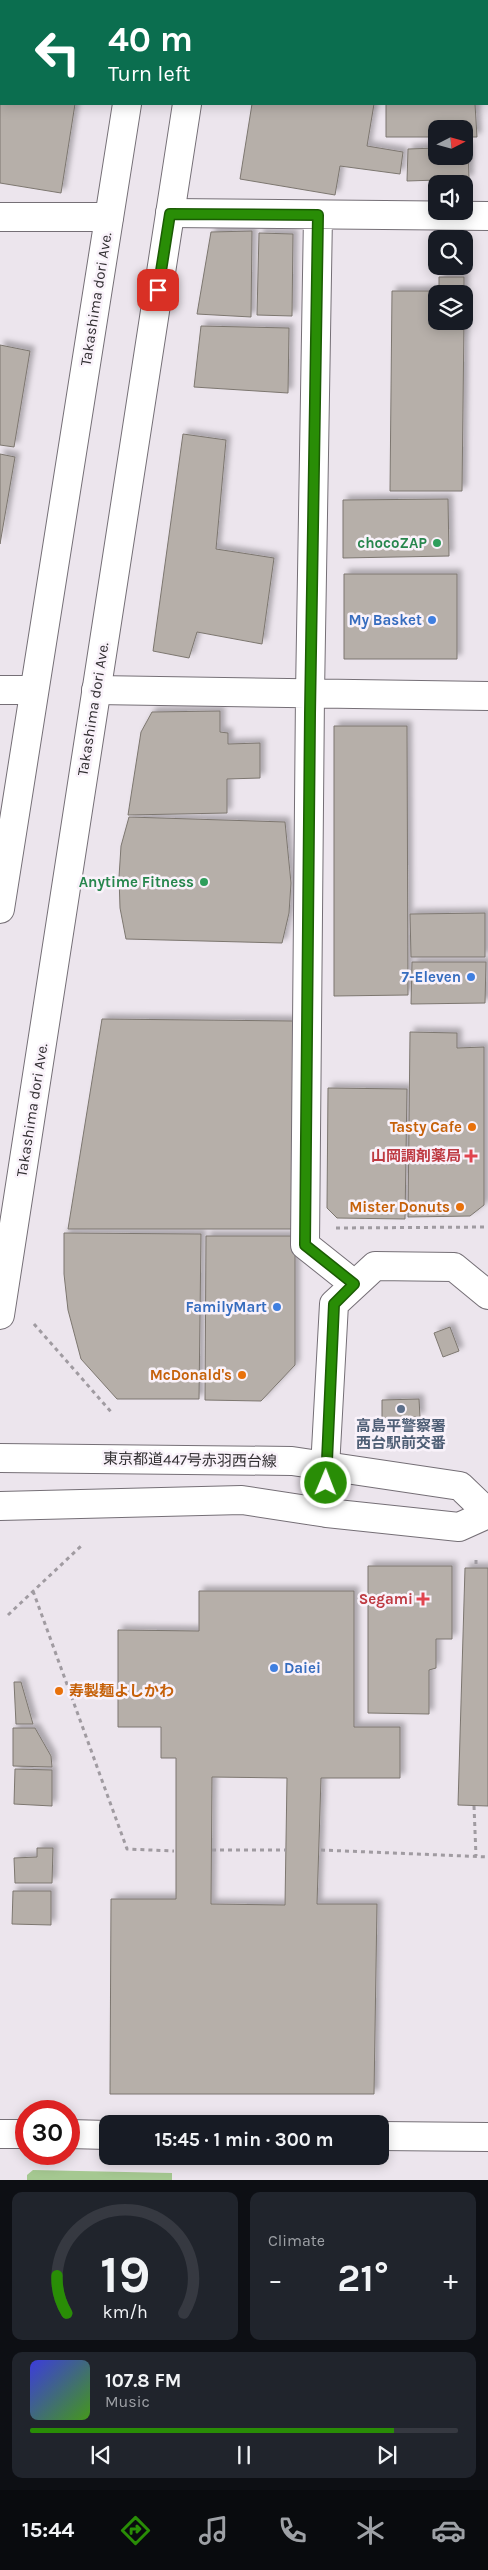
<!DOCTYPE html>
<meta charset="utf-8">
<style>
:root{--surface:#171b24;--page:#20242c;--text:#f1f3f6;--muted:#9ea1a6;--line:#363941;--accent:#298d06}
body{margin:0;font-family:Karla,"Noto Sans JP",sans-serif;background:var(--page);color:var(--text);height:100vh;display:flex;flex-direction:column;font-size:19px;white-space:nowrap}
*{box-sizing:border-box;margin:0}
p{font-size:16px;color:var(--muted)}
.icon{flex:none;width:28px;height:28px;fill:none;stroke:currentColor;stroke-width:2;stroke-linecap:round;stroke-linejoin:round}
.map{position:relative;height:2180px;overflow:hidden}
.details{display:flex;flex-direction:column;gap:12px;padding:12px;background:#0d0f14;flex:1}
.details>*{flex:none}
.banner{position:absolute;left:0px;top:0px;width:489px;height:105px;box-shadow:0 2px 12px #0003;background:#0b6e4f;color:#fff;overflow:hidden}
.needle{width:32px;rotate:84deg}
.controls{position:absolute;left:428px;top:120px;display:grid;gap:10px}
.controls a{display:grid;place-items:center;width:45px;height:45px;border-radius:10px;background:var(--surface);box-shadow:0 2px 12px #0003;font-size:25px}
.speed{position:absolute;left:15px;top:2100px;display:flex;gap:10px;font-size:25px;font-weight:700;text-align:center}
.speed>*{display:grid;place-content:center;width:65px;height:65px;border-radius:50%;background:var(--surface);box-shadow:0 2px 12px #0003;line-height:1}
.speed .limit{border:8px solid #d22;background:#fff;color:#111}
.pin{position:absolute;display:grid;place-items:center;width:42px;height:42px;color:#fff;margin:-21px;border-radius:10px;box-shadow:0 2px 8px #0006}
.me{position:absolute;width:55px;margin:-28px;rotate:1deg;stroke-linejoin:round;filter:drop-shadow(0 0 4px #0008)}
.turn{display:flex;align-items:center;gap:18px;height:105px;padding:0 25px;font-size:22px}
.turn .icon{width:65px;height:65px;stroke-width:2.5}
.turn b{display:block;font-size:35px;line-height:42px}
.big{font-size:38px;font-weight:700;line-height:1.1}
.details .widget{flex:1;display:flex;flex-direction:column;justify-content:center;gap:8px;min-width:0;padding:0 18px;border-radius:10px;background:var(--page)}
.details .dial{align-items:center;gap:0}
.dial svg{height:130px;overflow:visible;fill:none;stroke:var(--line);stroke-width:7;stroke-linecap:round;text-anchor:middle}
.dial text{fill:var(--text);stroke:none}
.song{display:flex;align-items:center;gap:15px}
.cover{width:60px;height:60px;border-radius:8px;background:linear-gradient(135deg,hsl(240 70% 55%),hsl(100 70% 35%))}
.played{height:5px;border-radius:2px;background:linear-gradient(90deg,var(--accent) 85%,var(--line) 85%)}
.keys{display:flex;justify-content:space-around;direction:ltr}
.heat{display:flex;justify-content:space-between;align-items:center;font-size:28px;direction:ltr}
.details .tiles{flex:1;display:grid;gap:12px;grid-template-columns:1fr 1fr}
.widget:last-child{grid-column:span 2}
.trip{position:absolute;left:99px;top:2115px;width:290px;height:50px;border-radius:10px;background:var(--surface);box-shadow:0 2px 12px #0003;font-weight:700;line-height:50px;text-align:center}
.tabs{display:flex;height:80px;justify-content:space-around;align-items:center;background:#090b0e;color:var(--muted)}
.tabs .icon{width:35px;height:35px}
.tabs .current{color:var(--accent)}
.tabs b{font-size:22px;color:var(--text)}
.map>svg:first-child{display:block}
</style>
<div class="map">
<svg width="488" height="2180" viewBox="0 0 488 2180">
<defs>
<filter id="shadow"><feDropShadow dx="4.5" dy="-4.5" stdDeviation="2.5" flood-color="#0004"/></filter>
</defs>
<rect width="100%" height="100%" fill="#ece5ed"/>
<path fill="#a5c891" d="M33 2170 172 2173V2180H27V2175Z"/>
<path fill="#b6afa9" stroke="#7d7770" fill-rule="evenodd" filter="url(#shadow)" d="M0 7 1 104H75L61 193 0 183Z
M252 104H374L367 146 403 152 400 174 340 166 335 195 240 179Z
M386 104H475L477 137H464V129H436V137H386Z
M464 147H468L469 179 407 181 408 149 436 148V156H464Z
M252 231 251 317 197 314 211 232Z
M259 233 293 234 292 316 257 315Z
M439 277H464V307V294H436V321H464L462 491H390L392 291H439Z
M201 326 289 328 288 393 194 387Z
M0 345 30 351 14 447 0 445Z
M183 434 226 440 216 549 274 558 262 644 197 632 189 658 153 651Z
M0 454 15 457 0 544Z
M448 499 449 556 343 558V500Z
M344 574H457V659H344Z
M220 711V732L228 733V744L260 743V778L227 779V813L128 815 141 732 152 712Z
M334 726H407L408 995 334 996Z
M129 817 285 822 291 883 289 913 282 943 126 939 120 908 119 877 121 846Z
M485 913V957H411L410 914Z
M412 962H486L485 1003 411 1004Z
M102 1019 294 1021V1229H68Z
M410 1032 457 1033V1048L484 1047V1205L470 1216 408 1217Z
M328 1088 407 1089 405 1219 337 1218 327 1208Z
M64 1233 201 1234 199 1399H117L81 1359 68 1310 64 1274Z
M206 1236H295V1365L261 1401 205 1400Z
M450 1327 459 1351 443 1357 434 1333Z
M419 1399 420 1417 382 1418V1400Z
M368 1566H452V1639H436V1668L429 1670V1714L368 1713Z
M465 1568H488V1806L458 1805Z
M199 1591H354V1727H400V1778H321L317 1904H377L374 2094H110L111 1899H176V1758H161V1727H118V1630L199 1631ZM212 1777 287 1778 285 1905 211 1904Z
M14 1682H21L33 1724H16Z
M13 1728H35L51 1756 52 1767 13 1766Z
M15 1769 52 1770V1806L14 1804Z
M37 1848H53L52 1883H15L14 1858 37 1857Z
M13 1891H51V1925L12 1924Z"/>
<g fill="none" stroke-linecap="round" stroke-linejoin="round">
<g stroke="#756f76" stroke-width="30">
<path id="minor" d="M170 213 488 216
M318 215 310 694 305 1245 354 1284
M0 217H109
M0 690H34
M96 690 488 696
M327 1513 325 1468 334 1304 375 1266 454 1267 488 1295
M0 2134H26
M69 2134 108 2135
M380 2136 488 2137"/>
</g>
<g stroke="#756f76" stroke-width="30">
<path id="major" d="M143 1V0
M203 1V0
M0 909 127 104
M0 1315 187 104
M0 1458 292 1461 460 1486 488 1513
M0 1506 242 1500 327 1513 459 1527 488 1514"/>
</g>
<path stroke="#a09ba1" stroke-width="3" stroke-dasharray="4 4" stroke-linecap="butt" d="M336 1228 488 1227
M34 1324 113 1414
M476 1560V1568
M33 1591 127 1849 174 1851
M8 1615 81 1546
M474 1806 476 1856
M212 1850H286
M321 1850 488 1857"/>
<use href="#minor" stroke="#fff" stroke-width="28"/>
<use href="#major" stroke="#fff" stroke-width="28"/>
</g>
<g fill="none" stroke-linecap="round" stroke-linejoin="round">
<g stroke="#1b5c04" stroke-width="12">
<path id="route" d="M158 290 170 214 318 215 310 714 305 1245 354 1284 334 1304 326 1483"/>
</g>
<use href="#route" stroke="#298d06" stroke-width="9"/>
</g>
<g fill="#2e9e5b" stroke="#f9f2fa" stroke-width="2">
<circle cx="437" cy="543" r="5"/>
<circle cx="204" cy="882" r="5"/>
</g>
<g fill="#3f7fe0" stroke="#f9f2fa" stroke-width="2">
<circle cx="432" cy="620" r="5"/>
<circle cx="471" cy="977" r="5"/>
<circle cx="277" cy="1307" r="5"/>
<circle cx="274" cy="1668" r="5"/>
</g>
<g fill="#e8710a" stroke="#f9f2fa" stroke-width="2">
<circle cx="472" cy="1127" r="5"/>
<circle cx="460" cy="1207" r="5"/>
<circle cx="242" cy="1375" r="5"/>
<circle cx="59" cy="1691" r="5"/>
</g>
<g fill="#e0444e" stroke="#f9f2fa" stroke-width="2">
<path d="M468.5 1148.5h5v5h5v5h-5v5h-5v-5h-5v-5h5z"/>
<path d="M420.5 1591.5h5v5h5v5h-5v5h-5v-5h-5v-5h5z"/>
</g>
<circle fill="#5c6f8a" stroke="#f9f2fa" stroke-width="2" cx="401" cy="1409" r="5"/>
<g text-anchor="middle" stroke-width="5" stroke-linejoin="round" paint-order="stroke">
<g font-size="15" fill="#322f32" stroke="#f9f2fa">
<text transform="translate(96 299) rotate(-81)" y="5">Takashima dori Ave.</text>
<text transform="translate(93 709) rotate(-81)" y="5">Takashima dori Ave.</text>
<text transform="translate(32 1110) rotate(-81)" y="5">Takashima dori Ave.</text>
<text transform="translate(190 1460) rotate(1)" y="5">東京都道447号赤羽西台線</text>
</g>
<g font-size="15" font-weight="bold" fill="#27864d" stroke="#f9f2fa" text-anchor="end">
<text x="427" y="548">chocoZAP</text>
<text x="194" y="887">Anytime Fitness</text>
</g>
<g font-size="15" font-weight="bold" fill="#366cbe" stroke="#f9f2fa" text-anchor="end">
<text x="422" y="625">My Basket</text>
<text x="461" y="982">7-Eleven</text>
<text x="267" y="1312">FamilyMart</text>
<text x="284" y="1673" text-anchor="start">Daiei</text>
</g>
<g font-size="15" font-weight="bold" fill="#c56008" stroke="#f9f2fa" text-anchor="end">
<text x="462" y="1132">Tasty Cafe</text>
<text x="450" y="1212">Mister Donuts</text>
<text x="232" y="1380">McDonald's</text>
<text x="69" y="1696" text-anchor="start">寿製麺よしかわ</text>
</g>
<g font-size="15" font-weight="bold" fill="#be3a42" stroke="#f9f2fa" text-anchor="end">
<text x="461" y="1161">山岡調剤薬局</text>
<text x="413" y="1604">Segami</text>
</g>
<g font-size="15" font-weight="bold" fill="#4e5e75" stroke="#f9f2fa">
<text x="401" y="1431">高島平警察署<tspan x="401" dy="17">西台駅前交番</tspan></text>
</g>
</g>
</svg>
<div class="controls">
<a><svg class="needle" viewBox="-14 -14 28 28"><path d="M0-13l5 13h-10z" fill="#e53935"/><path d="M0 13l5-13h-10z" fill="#9ea1a6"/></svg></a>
<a><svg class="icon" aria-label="sound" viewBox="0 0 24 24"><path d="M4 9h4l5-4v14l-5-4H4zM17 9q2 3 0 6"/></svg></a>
<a><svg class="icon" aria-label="search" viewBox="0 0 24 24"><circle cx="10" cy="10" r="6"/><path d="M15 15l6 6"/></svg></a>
<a><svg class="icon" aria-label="layers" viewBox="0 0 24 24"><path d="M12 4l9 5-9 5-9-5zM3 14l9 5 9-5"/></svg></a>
</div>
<div class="speed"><div class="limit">30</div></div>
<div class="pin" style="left:158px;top:290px;background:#d93025"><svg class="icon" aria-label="arrive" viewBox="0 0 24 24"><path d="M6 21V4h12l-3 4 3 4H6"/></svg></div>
<svg class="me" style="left:326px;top:1483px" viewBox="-20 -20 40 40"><circle r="17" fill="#298d06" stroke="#fff" stroke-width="3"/><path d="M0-11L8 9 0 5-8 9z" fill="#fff"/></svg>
<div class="trip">15:45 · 1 min · 300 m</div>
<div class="banner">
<div class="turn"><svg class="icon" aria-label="left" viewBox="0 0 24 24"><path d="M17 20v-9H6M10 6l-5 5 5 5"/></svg><div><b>40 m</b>Turn left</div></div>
</div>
</div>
<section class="details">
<div class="tiles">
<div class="widget dial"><svg viewBox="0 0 100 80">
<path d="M14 69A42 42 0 1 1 86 69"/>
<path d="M14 69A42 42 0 0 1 8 46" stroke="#298d06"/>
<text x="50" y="56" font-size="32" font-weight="700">19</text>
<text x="50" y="72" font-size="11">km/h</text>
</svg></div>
<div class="widget"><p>Climate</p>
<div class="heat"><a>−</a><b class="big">21°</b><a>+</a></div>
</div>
<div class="widget">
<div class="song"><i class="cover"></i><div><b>107.8 FM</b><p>Music</p></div></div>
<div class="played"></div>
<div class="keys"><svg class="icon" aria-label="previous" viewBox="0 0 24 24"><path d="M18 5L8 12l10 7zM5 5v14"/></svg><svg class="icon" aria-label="pause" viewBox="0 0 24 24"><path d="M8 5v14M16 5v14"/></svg><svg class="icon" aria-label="next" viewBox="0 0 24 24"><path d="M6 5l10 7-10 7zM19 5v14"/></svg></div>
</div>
</div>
</section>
<nav class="tabs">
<b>15:44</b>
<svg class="icon current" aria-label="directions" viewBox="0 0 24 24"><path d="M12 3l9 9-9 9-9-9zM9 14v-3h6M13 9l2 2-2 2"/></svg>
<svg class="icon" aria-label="music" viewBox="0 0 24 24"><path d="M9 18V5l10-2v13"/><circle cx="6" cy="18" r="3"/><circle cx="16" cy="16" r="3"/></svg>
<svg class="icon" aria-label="phone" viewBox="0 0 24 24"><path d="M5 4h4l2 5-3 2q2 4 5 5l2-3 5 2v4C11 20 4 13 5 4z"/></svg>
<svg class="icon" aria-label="climate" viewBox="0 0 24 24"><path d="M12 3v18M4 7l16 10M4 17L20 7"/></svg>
<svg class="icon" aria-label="car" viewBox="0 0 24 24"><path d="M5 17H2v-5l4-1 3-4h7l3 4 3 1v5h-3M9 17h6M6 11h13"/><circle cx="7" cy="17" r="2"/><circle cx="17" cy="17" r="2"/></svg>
</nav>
